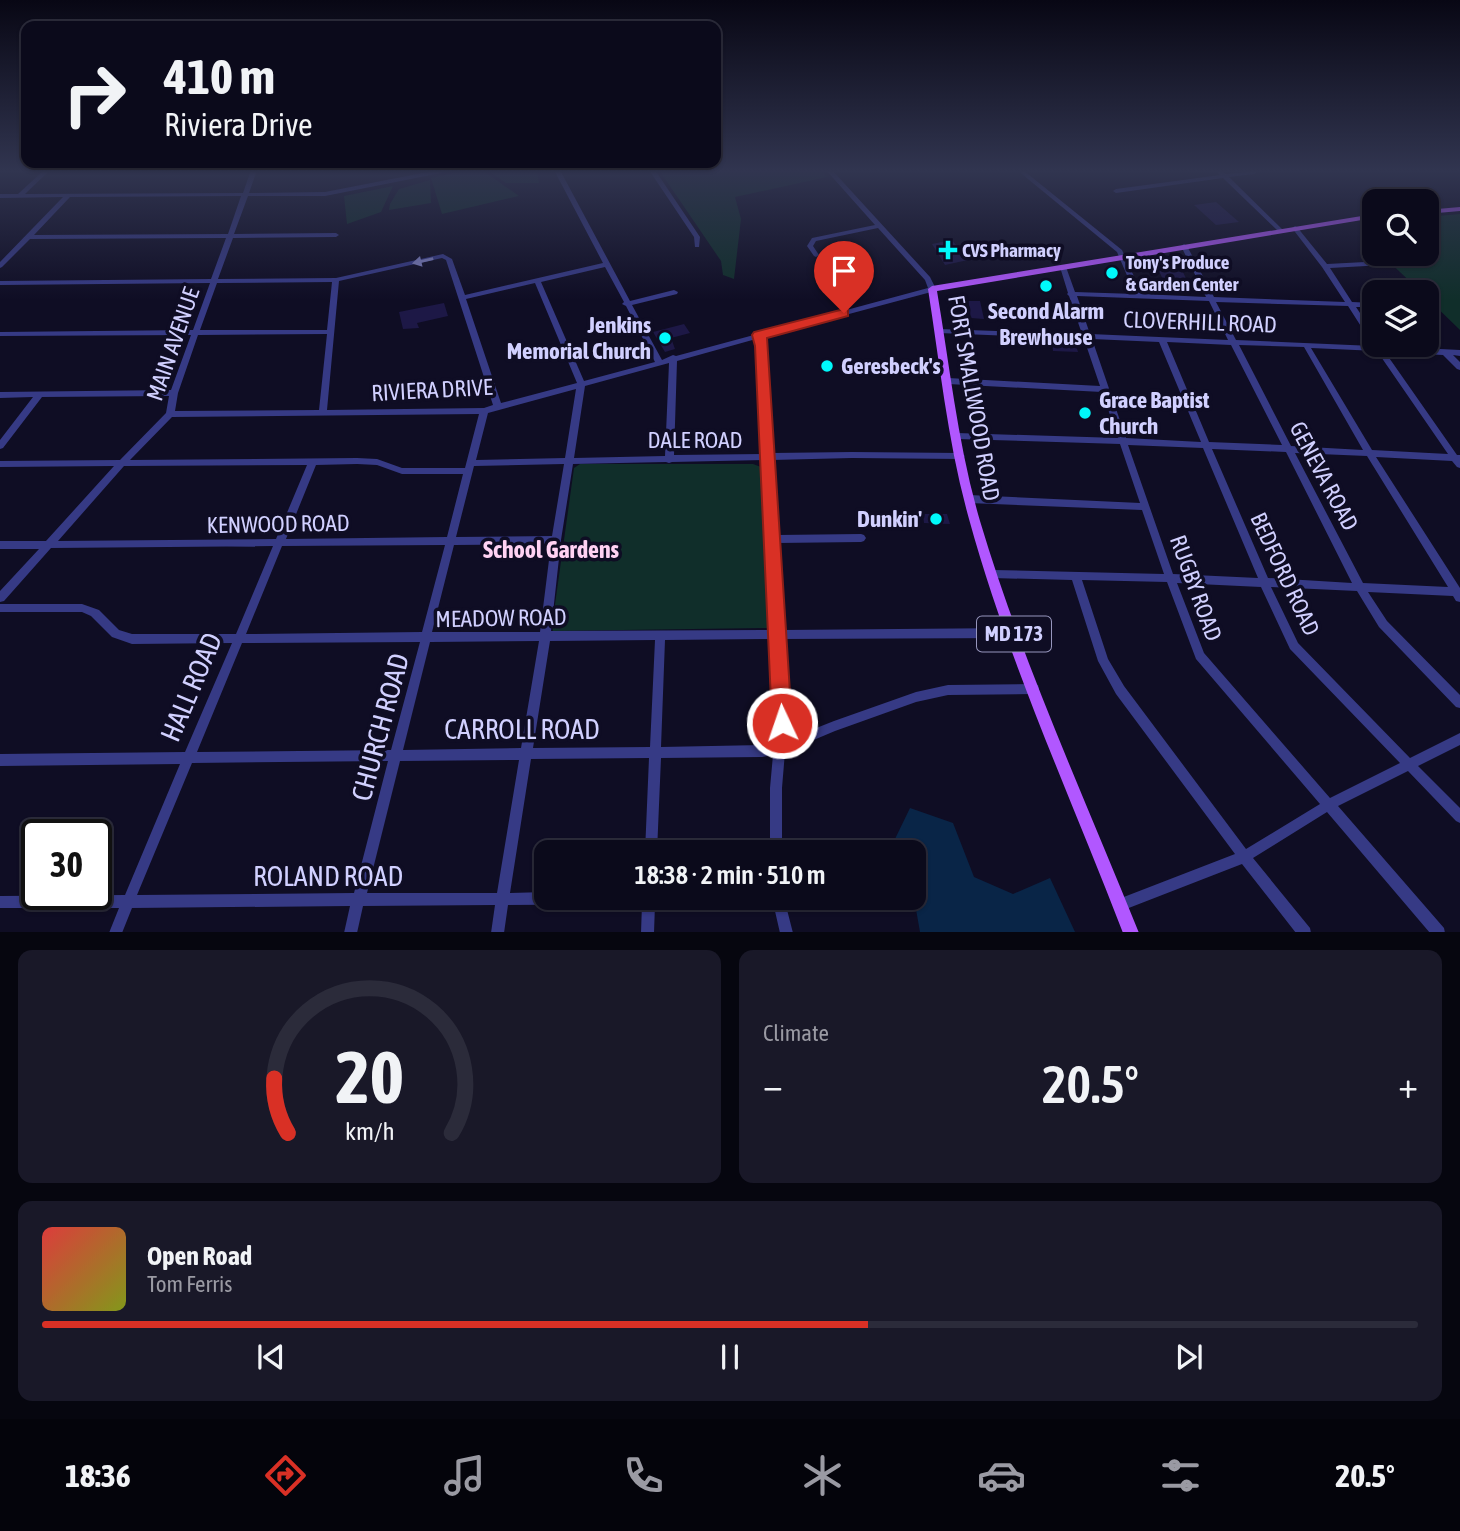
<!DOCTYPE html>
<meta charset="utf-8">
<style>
:root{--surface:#0b0a1b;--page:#191828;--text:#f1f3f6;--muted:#9a9aa3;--line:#2b2b3a;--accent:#d93025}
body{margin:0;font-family:"Asap Condensed",sans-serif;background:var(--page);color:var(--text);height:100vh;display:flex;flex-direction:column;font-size:26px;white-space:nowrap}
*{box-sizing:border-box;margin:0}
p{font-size:23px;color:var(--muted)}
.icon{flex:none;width:38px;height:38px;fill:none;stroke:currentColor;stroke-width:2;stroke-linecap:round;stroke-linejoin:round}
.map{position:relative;height:932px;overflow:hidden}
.details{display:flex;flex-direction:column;gap:18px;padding:18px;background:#06060f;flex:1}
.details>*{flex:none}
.hud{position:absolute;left:21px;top:21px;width:700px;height:147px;border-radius:14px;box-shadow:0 2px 5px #0004,0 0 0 2px var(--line);background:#0b0a1b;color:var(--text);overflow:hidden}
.controls{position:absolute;left:1362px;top:189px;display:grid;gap:14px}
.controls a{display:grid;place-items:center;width:77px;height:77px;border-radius:14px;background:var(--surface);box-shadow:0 2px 5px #0004,0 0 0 2px var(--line);font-size:35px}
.speed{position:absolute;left:21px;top:819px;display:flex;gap:14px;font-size:35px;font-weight:700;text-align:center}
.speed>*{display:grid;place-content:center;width:91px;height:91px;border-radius:50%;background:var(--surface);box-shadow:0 2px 5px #0004,0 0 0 2px var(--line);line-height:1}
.speed .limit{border:4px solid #111;border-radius:10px;background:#fff;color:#111}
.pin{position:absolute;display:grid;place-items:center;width:60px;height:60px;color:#fff;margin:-72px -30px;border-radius:50% 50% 50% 0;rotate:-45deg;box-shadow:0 0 7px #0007}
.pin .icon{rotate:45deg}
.me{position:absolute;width:77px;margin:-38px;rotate:357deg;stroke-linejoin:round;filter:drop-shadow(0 0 5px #0008)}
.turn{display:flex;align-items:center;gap:24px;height:147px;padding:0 28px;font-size:32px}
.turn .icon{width:91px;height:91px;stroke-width:2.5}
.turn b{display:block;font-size:49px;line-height:60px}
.big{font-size:52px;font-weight:600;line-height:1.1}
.details .widget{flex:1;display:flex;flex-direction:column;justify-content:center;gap:10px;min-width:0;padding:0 24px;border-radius:14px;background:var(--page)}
.details .dial{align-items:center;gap:0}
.dial svg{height:182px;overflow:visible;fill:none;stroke:var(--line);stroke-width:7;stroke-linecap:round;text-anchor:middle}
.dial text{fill:var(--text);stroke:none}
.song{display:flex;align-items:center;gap:21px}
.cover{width:84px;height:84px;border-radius:10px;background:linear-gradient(135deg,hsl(0 70% 55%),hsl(70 70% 35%))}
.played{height:7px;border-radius:4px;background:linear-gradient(90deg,var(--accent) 60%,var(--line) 60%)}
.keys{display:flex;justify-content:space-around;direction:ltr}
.heat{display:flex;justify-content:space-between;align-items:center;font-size:38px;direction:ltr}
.details .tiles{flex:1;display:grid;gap:18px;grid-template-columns:1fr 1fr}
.widget:last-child{grid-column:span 2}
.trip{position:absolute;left:534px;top:840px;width:392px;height:70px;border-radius:14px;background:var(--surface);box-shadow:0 2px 5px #0004,0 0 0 2px var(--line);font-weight:600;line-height:70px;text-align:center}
.tab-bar{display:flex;height:112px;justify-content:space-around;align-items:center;background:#04040b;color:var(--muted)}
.tab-bar .icon{width:49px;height:49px}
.tab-bar .selected{color:var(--accent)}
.tab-bar b{font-size:32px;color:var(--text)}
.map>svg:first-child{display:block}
</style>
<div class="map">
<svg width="1460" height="933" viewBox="0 0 1460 933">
<rect width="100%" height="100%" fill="#0f0d24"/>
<path fill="#102e2a" d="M487 170H537L539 183H506Z
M659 170H821L827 177 735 197 741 219 734 279 723 275 721 261Z
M463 171 485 172 519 196 442 214 431 178Z
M430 180 431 203 389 210 390 204 399 189Z
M393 186 381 212 347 224 344 196Z
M1460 214V330L1426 297V292H1421L1381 254H1426V217Z
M580 464H753L761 467 769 628 553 631 552 626 574 468Z"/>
<path fill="#092547" d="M910 808 953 823 974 877 1013 894 1050 878 1075 932H920L914 898V852H899L895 839Z"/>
<path fill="#1d1846" d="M1216 202 1239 222 1216 225 1194 205Z
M952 240 968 260 945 265 932 244Z
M1159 271 1183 272 1190 287 1166 286Z
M968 301H980L984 319 971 318Z
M444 303 448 316 417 323 419 328 403 329 399 312Z
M684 324 690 333 671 338 675 349 665 352 653 332Z
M1052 341 1075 342 1078 352 1053 351Z
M923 514H947L950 524 924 523Z"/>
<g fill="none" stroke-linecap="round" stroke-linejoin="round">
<path fill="#363a85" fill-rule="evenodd" d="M44 170H50L25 194 243 193 251 170H257L249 193 325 192 438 170H449L446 172 325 196H248L234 234 336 233 339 235 336 237 233 238 218 279 336 278 443 254 452 259 465 295 603 263 554 170H560L630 301 674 290 678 292 677 294 632 305 662 360 673 355 676 356 928 288 925 280 878 228 816 241 813 246 819 255 816 257 814 256 807 246 812 238 875 225 826 170H832L930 277 936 289 935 291 763 337 766 346 772 453 852 452 961 453 965 456 961 459 852 458 772 460 777 535 861 534 864 535 866 538 864 541 861 542 777 543 782 630 1013 628 1017 630 1018 633 1017 636 1013 638 783 639 788 723 786 740 834 721 916 692 948 685 1034 684 1038 685 1039 689 1038 693 1034 694 948 695 916 702 835 731 785 752 782 788V852H770V788L773 755 762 757 661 758 657 852H645L649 758 531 759 510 893 546 892V898H663L662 903 655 904 654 933H641L642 904 508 905 504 933H491L495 905 363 906 357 933H344L350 906 132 908 122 933H109L119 908H0V896L125 895 180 764 0 766V754L185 752 232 643 132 644 112 637 91 616 82 612H0V604H82L99 610 119 630 132 634H236L273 546 51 548 4 601 0 602V591L39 549H0V541H46L114 466 0 467V461L120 460 166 413 169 396 42 397 3 448 0 449V440L33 397 0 398V392L171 390 191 335 0 336V332L193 330 210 283 0 285V281L211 279 226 238 30 239 2 267 0 268V262L63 197 0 198V194H18ZM241 196 228 234 34 235 70 197ZM442 258 446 260 493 405 484 408 327 410 339 281ZM605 267 624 302 622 304 626 306 655 362 584 381 541 282ZM332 282 327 330H200L217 283ZM535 283 577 383 501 403 466 299ZM327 334 319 410 175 411 178 393 198 335ZM756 339 758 346 763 454 674 455 677 361ZM669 363 665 456 574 458 585 386ZM576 389 565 458 476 460 488 413ZM479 414 465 468H402L377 459 357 458 130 460 172 417ZM764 460 772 630 551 631 561 540 573 464 666 462 669 463 672 462ZM357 464 377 465 402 474H463L447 537 286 539 316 465ZM564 464 552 536 456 537 474 466ZM307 465 276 539 58 541 124 466ZM551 544 540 632H432L454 545ZM445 545 422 632 246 634 282 546ZM772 639 776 723 774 744 762 745 661 747 665 640ZM655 640 650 747 533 748 550 641ZM539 641 521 748 403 750 430 642ZM420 642 391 750 197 752 242 643ZM519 760 497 893H367L400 761ZM388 761 354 893 137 895 192 763Z
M649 170H655L700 237 699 247H695L694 237Z
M1017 170H1023L1122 250 1142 294 1206 297 1181 246 1184 244 1187 246 1214 297 1345 302 1322 267 1292 228 1295 226 1297 227 1327 264 1384 261 1387 263 1384 265 1330 268 1352 302 1374 303V307H1356L1374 334V342H1371L1348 306 1216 302 1236 340 1373 346 1380 345 1381 346 1460 350V356L1453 355 1460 362V370L1457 369 1443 355 1385 352 1457 455H1460V468L1457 467 1452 461 1376 457 1460 588V602L1456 601 1453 596 1368 592 1387 621 1460 695V708L1456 707 1379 627 1357 591 1271 587 1298 643 1410 758 1460 733V745L1418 766 1460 808V823L1456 821 1408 771 1338 806 1444 928 1445 933H1430L1327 812 1253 858 1310 928 1311 933H1296L1242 864 1121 911 1116 910 1115 905 1116 900 1235 854 1116 694 1098 661 1072 580 992 578 989 577 987 574 989 571 992 570 1164 574 1142 510 969 503 966 502 964 499 966 496 969 495 1140 503 1120 444 957 439 953 436 957 433 1118 438 1102 392 948 384 944 381 948 378 1100 386 1084 339 939 333 935 331 939 329 1082 334 1069 296 1067 294 1068 293 1060 267 1063 265 1066 267 1075 292 1135 294 1117 252ZM1077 296 1209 301 1228 340 1090 334ZM1092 339 1159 342 1201 442 1126 438ZM1167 342 1231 345 1282 445 1209 442ZM1239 345 1304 347 1363 450 1291 446ZM1311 348 1377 351 1448 454 1372 450ZM1128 445 1203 448 1258 578 1173 574ZM1212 449 1286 452 1352 583 1268 578ZM1295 453 1367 456 1448 587 1363 583ZM1082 580 1167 582 1196 659 1320 804 1246 849 1124 686 1108 659ZM1177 583 1261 587 1290 649 1400 763 1330 798 1204 653Z
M1215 170H1221L1226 174 1256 171V173L1254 174 1229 177 1283 230V232H1279L1223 178 1116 193 1113 191 1116 189 1220 175Z
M1426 306H1430V310H1426Z
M772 898H784L793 933H780Z"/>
<path fill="#b157ff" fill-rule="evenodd" d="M1460 207V211L1426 214V210Z
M1374 214V218L937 291C950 368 958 446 980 521 1022 662 1084 796 1139 933H1123C1070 795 1008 661 969 519 948 444 940 366 928 289L932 286Z"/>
</g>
<defs><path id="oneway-solid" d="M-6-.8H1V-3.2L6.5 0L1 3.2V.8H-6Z" transform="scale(1.75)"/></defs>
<use fill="#7c7ebc" href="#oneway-solid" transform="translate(423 261) rotate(167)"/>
<linearGradient id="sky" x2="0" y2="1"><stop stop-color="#080714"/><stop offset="0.57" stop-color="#313550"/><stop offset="1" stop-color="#313550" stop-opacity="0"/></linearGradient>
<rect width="1460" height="300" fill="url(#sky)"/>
<path fill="#d93025" stroke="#8d1f18" stroke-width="2" d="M844 309 848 310V316L767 338 792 723 789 730 782 733 775 730 772 723 755 346 752 335 754 332Z"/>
<g fill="#00f9fb" stroke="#0f0d24" stroke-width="2.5">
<path d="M944.5 239.5h7v7h7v7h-7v7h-7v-7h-7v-7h7z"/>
<circle cx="1112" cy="273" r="7"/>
<circle cx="1046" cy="286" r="7"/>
<circle cx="665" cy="338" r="7"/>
<circle cx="827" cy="366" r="7"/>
<circle cx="1085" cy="413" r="7"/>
<circle cx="936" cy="519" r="7"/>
</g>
<g text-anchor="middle" stroke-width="7" stroke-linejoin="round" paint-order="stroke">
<g font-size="19" font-weight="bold" fill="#d1d0ff" stroke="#0f0d24" text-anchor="start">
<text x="962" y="257">CVS Pharmacy</text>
<text x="1126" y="269">Tony's Produce<tspan x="1126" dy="22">&amp; Garden Center</tspan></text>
</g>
<rect fill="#0f0d24" stroke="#9796bd" stroke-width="2" x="977" y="616.5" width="74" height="35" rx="5"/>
<g font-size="21" font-weight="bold" fill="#d1d0ff">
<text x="1014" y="641">MD 173</text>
</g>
<g font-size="23" font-weight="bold" fill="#d1d0ff" stroke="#0f0d24" text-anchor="end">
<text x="1046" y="319" text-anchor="middle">Second Alarm<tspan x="1046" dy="26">Brewhouse</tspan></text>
<text x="651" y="333">Jenkins<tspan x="651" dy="26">Memorial Church</tspan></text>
<text x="841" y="374" text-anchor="start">Geresbeck's</text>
<text x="1099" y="408" text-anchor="start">Grace Baptist<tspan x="1099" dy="26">Church</tspan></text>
<text x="922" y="527">Dunkin'</text>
</g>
<g font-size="23" fill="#d1d0ff" stroke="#0f0d24">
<text transform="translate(1200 322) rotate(2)" y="8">CLOVERHILL ROAD</text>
<text transform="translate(173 344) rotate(-71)" y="8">MAIN AVENUE</text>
<text transform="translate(432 390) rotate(-3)" y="8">RIVIERA DRIVE</text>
<text transform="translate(974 398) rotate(80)" y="8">FORT SMALLWOOD ROAD</text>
<text x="695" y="448">DALE ROAD</text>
<text transform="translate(1324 476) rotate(62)" y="8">GENEVA ROAD</text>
<text transform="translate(278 524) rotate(-1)" y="8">KENWOOD ROAD</text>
<text transform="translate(1285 574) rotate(65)" y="8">BEDFORD ROAD</text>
<text transform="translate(1196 588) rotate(70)" y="8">RUGBY ROAD</text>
<text transform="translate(501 618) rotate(-1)" y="8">MEADOW ROAD</text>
</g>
<g font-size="24" font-weight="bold" fill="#ffd2f3" stroke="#0f0d24">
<text x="551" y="558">School Gardens</text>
</g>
<g font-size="28" fill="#d1d0ff" stroke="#0f0d24">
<text transform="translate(191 687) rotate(-67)" y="10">HALL ROAD</text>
<text transform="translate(380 727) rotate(-75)" y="10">CHURCH ROAD</text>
<text x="522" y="739">CARROLL ROAD</text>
<text x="328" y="886">ROLAND ROAD</text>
</g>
</g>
</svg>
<div class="controls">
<a><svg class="icon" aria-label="search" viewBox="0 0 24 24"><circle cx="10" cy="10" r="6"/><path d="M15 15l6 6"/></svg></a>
<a><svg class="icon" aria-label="layers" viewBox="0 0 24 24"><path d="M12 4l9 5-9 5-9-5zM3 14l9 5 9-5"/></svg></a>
</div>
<div class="speed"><div class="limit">30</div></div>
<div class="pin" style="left:844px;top:313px;background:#d93025"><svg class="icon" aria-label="arrive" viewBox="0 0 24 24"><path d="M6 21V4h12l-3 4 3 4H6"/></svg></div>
<svg class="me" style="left:782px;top:723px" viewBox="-20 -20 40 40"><circle r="17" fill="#d93025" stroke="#fff" stroke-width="3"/><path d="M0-11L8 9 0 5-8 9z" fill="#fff"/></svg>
<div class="trip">18:38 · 2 min · 510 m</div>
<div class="hud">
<div class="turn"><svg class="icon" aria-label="right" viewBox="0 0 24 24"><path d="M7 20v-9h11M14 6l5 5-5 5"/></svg><div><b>410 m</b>Riviera Drive</div></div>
</div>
</div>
<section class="details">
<div class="tiles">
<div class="widget dial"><svg viewBox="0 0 100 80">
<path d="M14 69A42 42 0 1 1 86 69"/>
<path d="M14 69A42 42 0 0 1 8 45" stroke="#d93025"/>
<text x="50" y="56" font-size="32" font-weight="700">20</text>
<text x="50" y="72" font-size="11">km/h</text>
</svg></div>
<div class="widget"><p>Climate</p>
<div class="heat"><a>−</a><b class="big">20.5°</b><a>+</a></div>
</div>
<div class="widget">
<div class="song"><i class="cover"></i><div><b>Open Road</b><p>Tom Ferris</p></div></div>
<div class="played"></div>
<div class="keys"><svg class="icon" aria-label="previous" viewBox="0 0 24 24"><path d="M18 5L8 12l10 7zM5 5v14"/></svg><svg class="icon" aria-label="pause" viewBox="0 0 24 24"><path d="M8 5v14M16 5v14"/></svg><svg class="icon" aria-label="next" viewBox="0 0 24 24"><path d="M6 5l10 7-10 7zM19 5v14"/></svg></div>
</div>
</div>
</section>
<nav class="tab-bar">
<b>18:36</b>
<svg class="icon selected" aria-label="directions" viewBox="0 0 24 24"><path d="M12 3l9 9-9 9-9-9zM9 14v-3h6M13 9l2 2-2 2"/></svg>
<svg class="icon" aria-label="music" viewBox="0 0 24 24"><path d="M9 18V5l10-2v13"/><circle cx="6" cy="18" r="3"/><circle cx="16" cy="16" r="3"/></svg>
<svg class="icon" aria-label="phone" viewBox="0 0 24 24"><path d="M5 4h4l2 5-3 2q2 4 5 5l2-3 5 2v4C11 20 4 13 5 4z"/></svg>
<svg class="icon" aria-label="climate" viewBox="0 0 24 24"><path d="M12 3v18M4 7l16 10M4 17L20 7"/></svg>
<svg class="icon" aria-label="car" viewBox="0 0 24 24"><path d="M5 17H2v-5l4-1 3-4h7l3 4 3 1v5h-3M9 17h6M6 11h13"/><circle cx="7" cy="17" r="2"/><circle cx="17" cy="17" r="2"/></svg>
<svg class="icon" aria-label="filters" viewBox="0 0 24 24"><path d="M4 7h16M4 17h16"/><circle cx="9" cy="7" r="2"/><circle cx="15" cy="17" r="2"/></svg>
<b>20.5°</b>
</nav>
